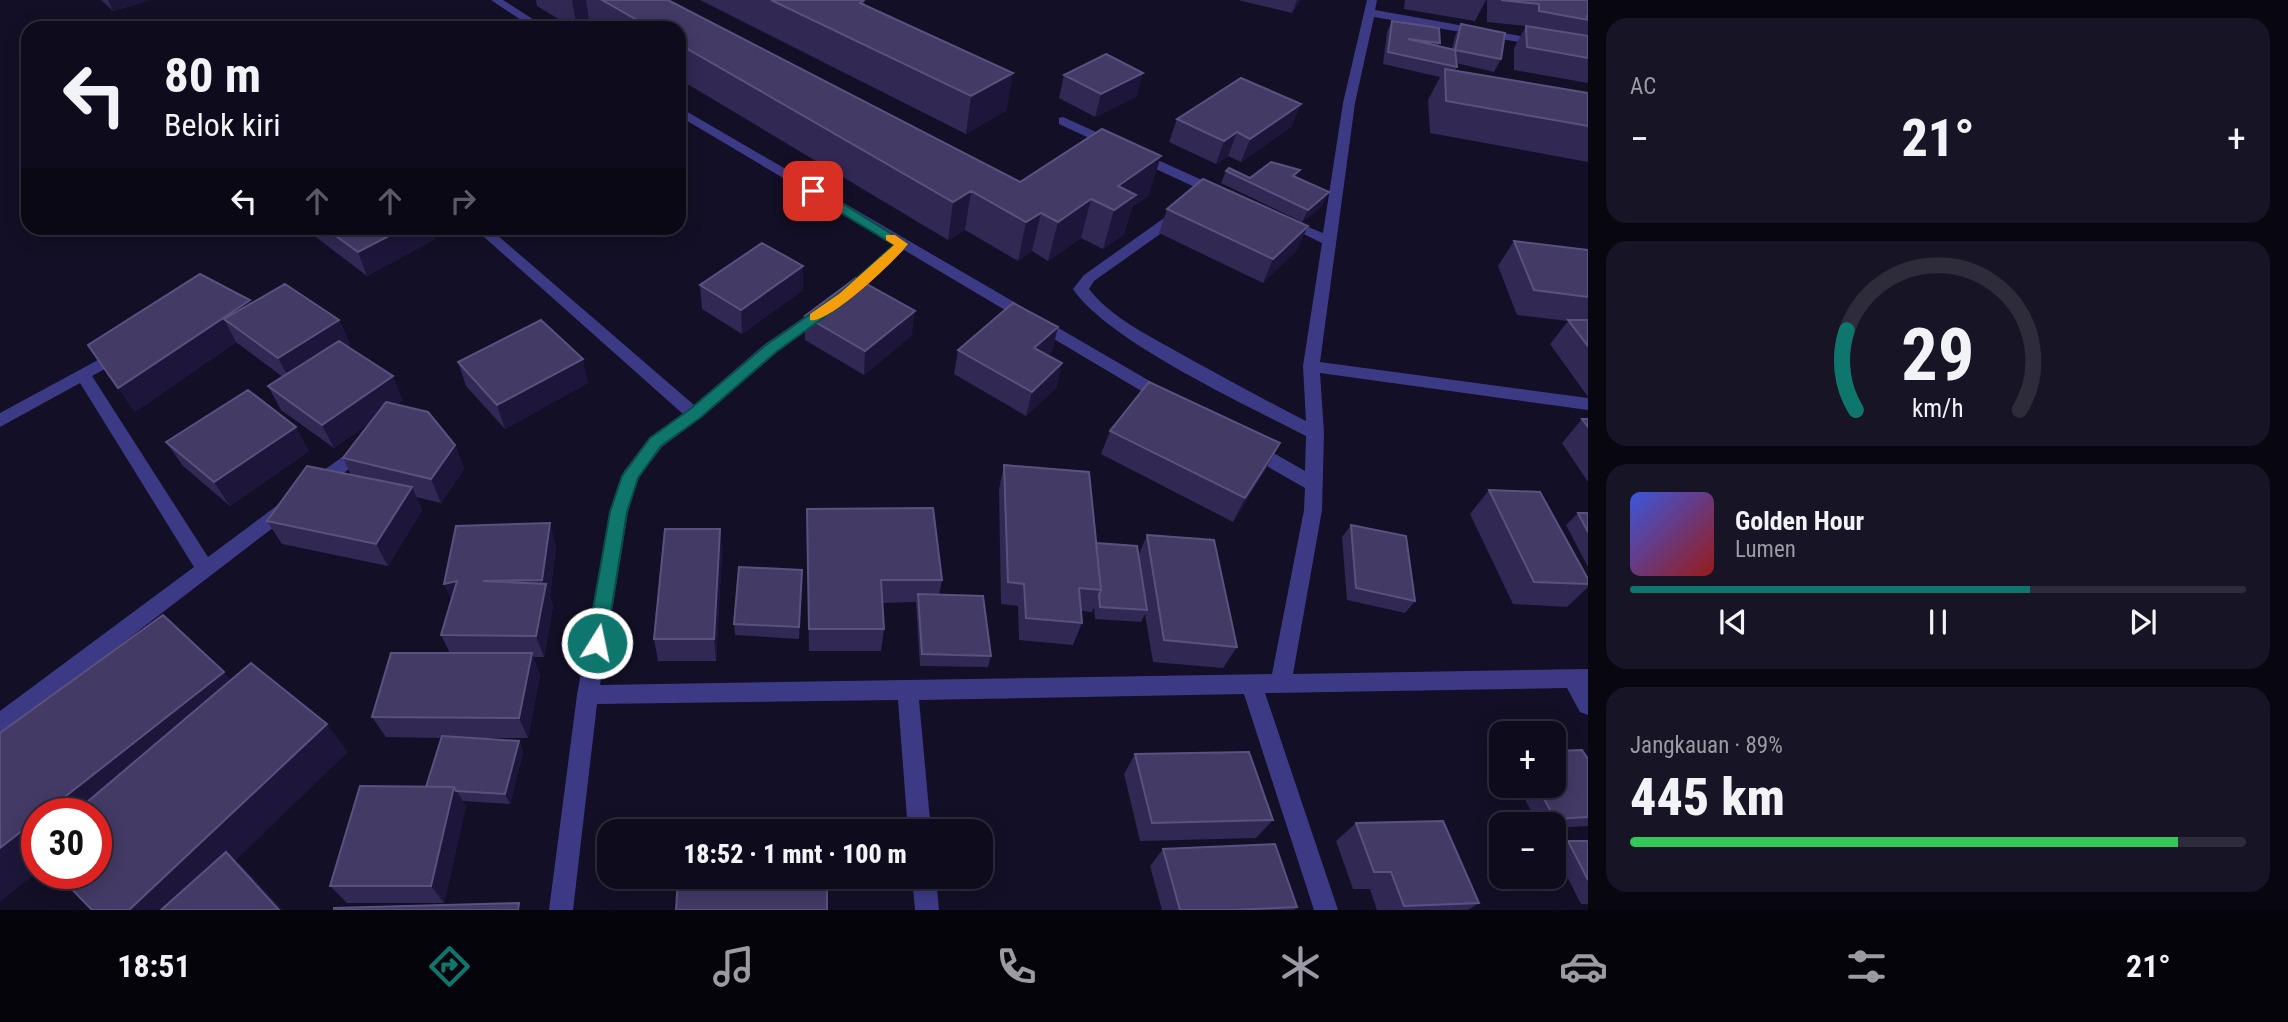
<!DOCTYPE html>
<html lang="id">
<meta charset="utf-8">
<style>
:root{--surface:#0e0b1c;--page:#171425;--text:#f1f3f6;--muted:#9b9ba3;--line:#2e2b3b;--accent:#0f766e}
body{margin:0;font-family:"Roboto Condensed",sans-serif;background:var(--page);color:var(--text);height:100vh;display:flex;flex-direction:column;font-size:26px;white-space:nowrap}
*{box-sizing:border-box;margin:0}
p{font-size:23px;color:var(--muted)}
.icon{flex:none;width:38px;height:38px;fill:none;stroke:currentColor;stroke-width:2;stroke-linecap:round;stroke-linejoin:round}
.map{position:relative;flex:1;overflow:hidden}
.side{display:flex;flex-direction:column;gap:18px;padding:18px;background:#08060f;width:700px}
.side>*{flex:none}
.hud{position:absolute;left:21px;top:21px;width:665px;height:214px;border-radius:21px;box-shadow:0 4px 18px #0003,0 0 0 2px var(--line);background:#0e0b1c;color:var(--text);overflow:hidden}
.buttons{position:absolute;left:1489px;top:721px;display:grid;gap:14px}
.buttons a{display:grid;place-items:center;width:77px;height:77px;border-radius:14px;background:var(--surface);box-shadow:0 4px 18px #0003,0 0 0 2px var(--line);font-size:35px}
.speed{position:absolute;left:21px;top:798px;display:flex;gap:14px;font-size:35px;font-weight:700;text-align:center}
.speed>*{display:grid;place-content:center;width:91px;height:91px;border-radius:50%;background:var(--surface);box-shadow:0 4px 18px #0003,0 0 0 2px var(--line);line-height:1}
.speed .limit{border:10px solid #d22;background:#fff;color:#111}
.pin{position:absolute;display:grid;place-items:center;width:60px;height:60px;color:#fff;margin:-30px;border-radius:14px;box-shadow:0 4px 10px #0006}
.me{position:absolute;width:77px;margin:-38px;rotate:10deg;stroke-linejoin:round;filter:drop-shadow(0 0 5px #0008)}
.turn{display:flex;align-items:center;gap:24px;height:147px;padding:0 28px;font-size:32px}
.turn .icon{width:91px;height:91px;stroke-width:2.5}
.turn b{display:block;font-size:49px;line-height:60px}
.lanes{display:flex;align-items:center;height:66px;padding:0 28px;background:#0003;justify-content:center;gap:35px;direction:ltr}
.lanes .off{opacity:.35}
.big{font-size:52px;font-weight:800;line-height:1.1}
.side .card{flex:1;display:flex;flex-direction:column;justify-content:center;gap:10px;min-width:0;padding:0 24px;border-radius:21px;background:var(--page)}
.side .dial{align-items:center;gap:0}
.dial svg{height:182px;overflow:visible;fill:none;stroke:var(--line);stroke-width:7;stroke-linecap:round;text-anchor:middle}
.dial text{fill:var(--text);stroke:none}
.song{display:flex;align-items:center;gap:21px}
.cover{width:84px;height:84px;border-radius:10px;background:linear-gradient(135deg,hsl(230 70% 55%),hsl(0 70% 35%))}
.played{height:7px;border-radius:4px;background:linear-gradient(90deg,var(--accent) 65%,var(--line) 65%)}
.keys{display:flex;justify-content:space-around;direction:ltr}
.heat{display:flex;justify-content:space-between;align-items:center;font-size:38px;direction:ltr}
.charge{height:10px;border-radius:5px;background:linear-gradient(90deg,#34c759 89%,var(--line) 0)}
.trip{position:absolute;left:597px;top:819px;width:396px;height:70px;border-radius:21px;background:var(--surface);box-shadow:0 4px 18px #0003,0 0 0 2px var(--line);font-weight:800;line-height:70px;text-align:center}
.dock{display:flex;height:112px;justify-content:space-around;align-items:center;background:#06040b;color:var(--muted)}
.dock .icon{width:49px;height:49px}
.dock .selected{color:var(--accent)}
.dock b{font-size:32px;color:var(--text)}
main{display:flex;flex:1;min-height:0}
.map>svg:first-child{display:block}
</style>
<main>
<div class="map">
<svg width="1588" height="910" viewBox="0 0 1588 910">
<rect width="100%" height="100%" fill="#130f26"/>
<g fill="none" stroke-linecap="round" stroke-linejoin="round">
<path fill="#3d3a85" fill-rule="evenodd" d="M491 0H503L547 28H533Z
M1367 0H1377L1375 10 1588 48V54L1374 17 1355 103 1320 362 1588 398V410L1320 373 1324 433 1322 510 1293 674 1588 669V715L1580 712 1567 688 1265 693 1338 910H1314L1244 694 919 700 931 831H908L898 700 597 704 573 910H549L577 695 610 512 624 471 650 437 683 414 474 228H489L694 405 765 344 838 294 894 244 679 116V107L1172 394 1174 398 1166 404 1160 402 904 250 848 300 777 352 700 418 662 447 638 478 628 512 600 685 1272 674 1304 510 1305 488 1244 453 1241 448 1244 443H1256L1305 471 1306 436C1247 405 1109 342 1073 289L1084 275 1174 211H1184V217L1094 281 1089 289C1108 314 1140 331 1167 346 1213 372 1259 397 1306 421L1303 366 1322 243 1279 222 1286 218 1323 233 1343 103Z
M1063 117 1224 190 1226 193 1219 197 1214 196 1059 124V118Z
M122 347 130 352 128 356 92 376 208 557 279 504H291L294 509 291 514 8 731 0 734V711L194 567 80 383 0 427V413Z
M352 450 358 452 361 457 358 462 322 490H310L307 485 310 480Z
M912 877H936L939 910H915Z"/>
</g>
<path fill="#312854" d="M101 0H150L113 11Z
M536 0H668L1020 182 1149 195 1132 207 1124 234 1103 249 1081 238 1048 261 1032 251 1018 261 965 230 948 240 679 79V28H594L590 26 583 28H573L537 6Z
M700 0H865L864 5 1007 110 966 134Z
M1238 0H1301L1292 13Z
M1405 0H1486L1475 21 1404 9Z
M1487 0H1588V83L1514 70V48L1526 26 1487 22Z
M1392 21 1440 43 1438 46 1452 49 1455 36 1461 24 1501 59 1494 72 1456 63 1457 67 1455 70 1588 93V162L1430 133 1428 100 1440 77 1383 64 1387 32Z
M1064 75 1137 96 1095 117 1059 98Z
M1301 104 1291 127 1241 162 1228 156 1216 164 1169 142 1177 119Z
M1226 171 1250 178H1297L1323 205 1302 222 1221 183Z
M1167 209 1297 250 1263 283 1159 233Z
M306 228H432L435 239 367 276 308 231Z
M1514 241 1588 250V397L1550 344 1568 321 1517 315 1498 266Z
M700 285 803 290 742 334 702 309Z
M251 303 339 320 350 344 347 346 403 400 397 404 455 445 464 469 441 503 416 497 422 510 388 566 282 544 267 521 351 475 343 458 368 424 334 448 281 410 268 386 283 377 236 342 135 412 88 345Z
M805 316 912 335 864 375 805 340Z
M1058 327 1052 351 1047 355 1062 363 1056 388 1026 416 954 374 958 350Z
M458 362 588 383 505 429 466 386Z
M1582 419H1588V482L1562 443Z
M1110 431 1267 467 1233 522 1101 454Z
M166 442 309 451 230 506 183 466Z
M1004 465 1096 543 1139 554 1147 535 1237 647 1223 668 1153 662 1145 614 1141 622 1095 619 1094 607 1092 612 1081 611 1082 623 1073 645 1019 640 1018 606 1001 604 999 489Z
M1489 490 1588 579V587L1567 607 1513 604 1470 514Z
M807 509 942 580 939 595 991 656 988 667 920 666 916 602 882 603 884 629 881 651H809Z
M1578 513H1588V567L1566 525Z
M1351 525 1415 601 1405 613 1347 600 1342 537Z
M720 529 722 552 716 661H658L654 639Z
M556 546 550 596 553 606 544 657H533L540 675 528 738H473L519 741 523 752 510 804 462 801 466 806 444 903H347L330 886 426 787 441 738 386 737 372 717 450 653 441 635 451 600Z
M802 570 799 639 735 635 734 624Z
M1135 754 1273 820 1256 838 1140 841 1124 774Z
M1588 759V826L1554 828V824H1538L1518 786H1554Z
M1356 823 1479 903 1468 910H1377L1370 889H1353L1336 841Z
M1568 841H1588V904H1581L1554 851Z
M1163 849 1297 907 1294 910H1162L1150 866Z"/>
<path fill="#1d163a" d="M108 0H150L113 11Z
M572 0H586L590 26 583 28H577Z
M1297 0H1301L1292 13Z
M1013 73 1007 110 966 134 971 96Z
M1143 73 1137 96 1095 117 1101 94Z
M1301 104 1291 127 1241 162 1250 139Z
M1237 132 1228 156 1216 164 1224 141Z
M1161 156 1149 195 1132 207 1124 234 1103 249 1114 210 1118 186Z
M971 191 965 230 948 240 953 202Z
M1329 192 1323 205 1302 222 1308 210Z
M1091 199 1081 238 1048 261 1058 222Z
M1041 213 1032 251 1018 261 1026 222Z
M1308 226 1297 250 1263 283 1273 259Z
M404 228H432L435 239 367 276 358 252Z
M803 266V290L742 334 741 310Z
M250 300 262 324 224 319 236 342 135 412 118 388Z
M915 311 912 335 864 375 865 351Z
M339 320 350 344 291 382 278 358Z
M1058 327 1052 351 1029 373 1034 348Z
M583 359 588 383 505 429 497 405Z
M1062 363 1056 388 1026 416 1032 392Z
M393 376 403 400 334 448 322 425Z
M296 427 309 451 230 506 214 482Z
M1280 443 1267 467 1233 522 1245 498Z
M455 445 464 469 441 503 431 479Z
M412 487 422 510 388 566 376 544Z
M550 523 556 546 550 596 553 606 544 657 536 636 545 589 542 580Z
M720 529 722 552 716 661 714 639Z
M457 581 454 606 444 584Z
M532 653 540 675 528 738 519 718Z
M224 672 248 701 96 814H43Z
M327 724 348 752 235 861 246 870 283 910H129Z
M519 741 523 752 510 804 505 794Z
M454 787 466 806 444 903 431 886Z
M37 819V872L0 902V848Z"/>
<path fill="#433a66" stroke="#5a527e" stroke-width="2" d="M602 0H668L1020 182 1102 129 1161 156 1118 186 1136 195 1114 210 1091 199 1058 222 1041 213 1026 222 971 191 953 202 679 44V28H651Z
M771 0H864L860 3 1013 73 971 96Z
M1501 0H1588V16H1586L1588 17V20L1539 11V4Z
M1392 21 1439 28 1440 43 1408 39 1455 50 1461 24 1505 33 1501 59 1455 50 1457 67 1388 52Z
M1526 26 1588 36V58L1527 47Z
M1106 54 1143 73 1101 94 1064 75Z
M1445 69 1588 93V126L1446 101Z
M1241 78 1301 104 1250 139 1237 132 1224 141 1177 119Z
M1271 162 1300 170 1293 176 1329 192 1308 210 1226 171 1229 168 1250 178Z
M1203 179 1308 226 1273 259 1167 209Z
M325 228H404L358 252Z
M1514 241 1588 250V297L1534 290Z
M762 243 803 266 741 310 700 285Z
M200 274 250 300 118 388 88 345Z
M856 278 915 311 865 351 805 316Z
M285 284 339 320 278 358 224 319Z
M1013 303 1058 327 1034 348 1062 363 1032 392 958 350Z
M541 320 583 359 497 405 458 362Z
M1568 320H1588V346Z
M339 341 393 376 322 425 268 386Z
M1149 382 1280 443 1245 498 1110 431Z
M248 390 296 427 214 482 166 442Z
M386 402 428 412 455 445 431 479 343 458Z
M1582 419H1588V427Z
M1004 465 1089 472 1101 590 1079 588 1082 623 1026 618 1024 584 1008 582Z
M307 466 412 487 376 544 267 521Z
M1489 490 1540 492 1588 579V584L1534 582Z
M933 508 942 580H881L884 629H809L807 509Z
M1578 513H1588V532Z
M550 523 542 580 483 581 546 584 536 636 441 635 457 581 444 584 456 526Z
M1351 525 1406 536 1415 601 1356 588Z
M665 529H720L714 639H654Z
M1147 535 1214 540 1237 647 1164 640Z
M1096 543 1137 546 1147 610 1100 607 1099 595 1101 590Z
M739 567 802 570 799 627 734 624Z
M918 594 983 596 991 656 922 654Z
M163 615 224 672 43 814H37V819L0 848V733Z
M391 653H532L519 718 372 717Z
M251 663 327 724 129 910H92L56 873H96V814H73Z
M442 736 519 741 505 794 456 791 454 787H426Z
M1582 750 1588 759V817L1555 819 1537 786H1554V751Z
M1249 752 1273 820 1152 823 1135 754Z
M360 786 454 787 431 886H330Z
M1443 821 1479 903 1404 906 1391 872H1374L1356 823Z
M1568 841H1588V880Z
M37 844V853L32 848Z
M1275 844 1297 907 1233 910H1180L1163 849Z
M226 852 279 910H161Z
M678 877H827V910H676Z
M519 903 518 910H334V908Z"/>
<path fill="#0f766e" stroke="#0a4d48" stroke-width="2" d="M808 188H817L908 244 848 300 776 352 700 418 661 446 638 478 627 512 606 643 603 649H590L587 643 610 512 622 476 650 438 689 410 766 345 839 294 894 245 808 193Z"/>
<path fill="#f59e0b" d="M886 235H895L908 244C896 260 828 325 810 320V314L839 294 894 245 886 240Z"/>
</svg>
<div class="buttons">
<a>+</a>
<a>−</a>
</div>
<div class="speed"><div class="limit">30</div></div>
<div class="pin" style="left:813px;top:191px;background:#d93025"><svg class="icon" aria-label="arrive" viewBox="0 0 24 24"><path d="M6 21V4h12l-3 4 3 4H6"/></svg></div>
<svg class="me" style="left:597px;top:643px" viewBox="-20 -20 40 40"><circle r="17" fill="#0f766e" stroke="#fff" stroke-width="3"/><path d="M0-11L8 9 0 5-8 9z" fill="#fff"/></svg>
<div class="trip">18:52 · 1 mnt · 100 m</div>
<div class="hud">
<div class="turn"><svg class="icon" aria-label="left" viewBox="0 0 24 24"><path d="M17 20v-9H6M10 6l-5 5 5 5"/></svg><div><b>80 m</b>Belok kiri</div></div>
<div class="lanes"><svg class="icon" aria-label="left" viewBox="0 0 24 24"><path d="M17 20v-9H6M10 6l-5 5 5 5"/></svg><svg class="icon off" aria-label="ahead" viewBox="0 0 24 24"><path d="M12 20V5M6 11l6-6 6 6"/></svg><svg class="icon off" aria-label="ahead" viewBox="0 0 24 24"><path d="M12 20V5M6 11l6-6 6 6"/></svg><svg class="icon off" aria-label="right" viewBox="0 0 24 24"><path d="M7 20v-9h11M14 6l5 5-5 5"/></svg></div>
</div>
</div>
<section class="side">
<div class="card"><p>AC</p>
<div class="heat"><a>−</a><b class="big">21°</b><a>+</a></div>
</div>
<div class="card dial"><svg viewBox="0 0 100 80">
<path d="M14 69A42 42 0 1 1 86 69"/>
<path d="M14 69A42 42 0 0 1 10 34" stroke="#0f766e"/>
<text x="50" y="56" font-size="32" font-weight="700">29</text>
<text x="50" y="72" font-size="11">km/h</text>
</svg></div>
<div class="card">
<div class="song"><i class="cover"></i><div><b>Golden Hour</b><p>Lumen</p></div></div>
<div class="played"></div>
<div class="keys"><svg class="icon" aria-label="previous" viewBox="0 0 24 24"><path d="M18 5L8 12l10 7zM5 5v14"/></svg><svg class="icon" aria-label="pause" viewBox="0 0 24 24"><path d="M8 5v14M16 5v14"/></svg><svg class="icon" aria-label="next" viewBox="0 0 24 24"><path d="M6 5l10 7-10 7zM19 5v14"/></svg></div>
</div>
<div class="card"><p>Jangkauan · 89%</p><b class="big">445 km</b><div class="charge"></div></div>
</section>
</main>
<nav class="dock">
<b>18:51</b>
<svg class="icon selected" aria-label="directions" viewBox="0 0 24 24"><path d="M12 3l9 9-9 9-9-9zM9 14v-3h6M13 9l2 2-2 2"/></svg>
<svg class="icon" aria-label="music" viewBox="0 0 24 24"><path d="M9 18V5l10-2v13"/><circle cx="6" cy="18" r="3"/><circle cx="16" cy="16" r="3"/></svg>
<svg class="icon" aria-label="phone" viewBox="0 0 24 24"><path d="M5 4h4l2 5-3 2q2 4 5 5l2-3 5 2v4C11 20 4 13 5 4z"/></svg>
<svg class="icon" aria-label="climate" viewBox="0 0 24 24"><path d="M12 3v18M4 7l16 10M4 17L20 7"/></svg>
<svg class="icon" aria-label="car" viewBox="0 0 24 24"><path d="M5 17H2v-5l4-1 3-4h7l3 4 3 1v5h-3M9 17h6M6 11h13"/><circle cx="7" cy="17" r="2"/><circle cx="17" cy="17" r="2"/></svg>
<svg class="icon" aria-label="filters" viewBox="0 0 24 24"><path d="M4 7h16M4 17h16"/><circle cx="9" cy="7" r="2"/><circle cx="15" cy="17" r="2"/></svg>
<b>21°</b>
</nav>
